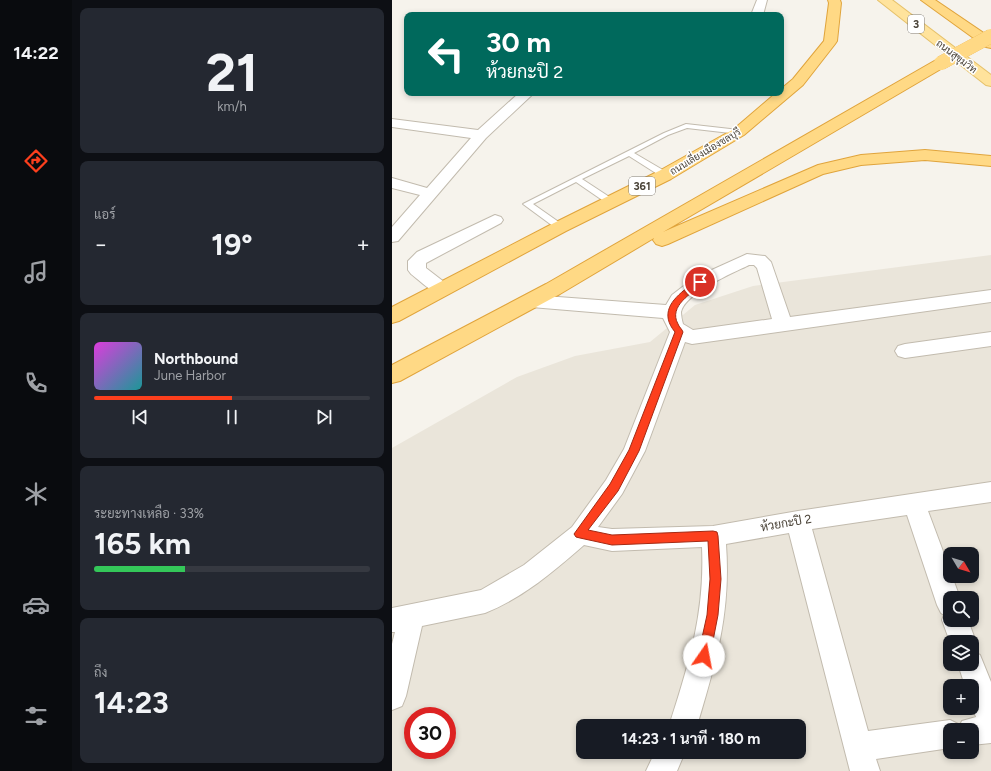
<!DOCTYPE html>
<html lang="th">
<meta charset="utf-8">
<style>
:root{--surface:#171b24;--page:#242831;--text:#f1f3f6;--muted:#9ea1a6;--line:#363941;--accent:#fc3f1d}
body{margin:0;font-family:Figtree,Sarabun,sans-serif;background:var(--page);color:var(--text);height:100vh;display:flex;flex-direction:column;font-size:15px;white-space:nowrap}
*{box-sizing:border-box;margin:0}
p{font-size:13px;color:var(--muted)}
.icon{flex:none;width:22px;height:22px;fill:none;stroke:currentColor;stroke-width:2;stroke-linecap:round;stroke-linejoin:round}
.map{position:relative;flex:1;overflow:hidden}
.side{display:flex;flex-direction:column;gap:8px;padding:8px;background:#0d0f14;width:320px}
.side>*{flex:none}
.guide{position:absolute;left:12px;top:12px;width:380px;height:84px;border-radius:8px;box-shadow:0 2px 6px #0003;background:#00695c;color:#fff;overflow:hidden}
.needle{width:26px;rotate:128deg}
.buttons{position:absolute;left:551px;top:547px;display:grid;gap:8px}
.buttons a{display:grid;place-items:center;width:36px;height:36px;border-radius:8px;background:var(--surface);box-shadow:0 2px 6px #0003;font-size:20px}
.speed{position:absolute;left:12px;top:707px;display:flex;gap:8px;font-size:20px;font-weight:700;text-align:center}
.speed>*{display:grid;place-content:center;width:52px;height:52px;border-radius:50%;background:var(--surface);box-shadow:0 2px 6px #0003;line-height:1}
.speed .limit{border:6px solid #d22;background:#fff;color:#111}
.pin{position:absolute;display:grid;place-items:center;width:34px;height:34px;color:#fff;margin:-17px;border:2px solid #fff;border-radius:50%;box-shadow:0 1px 4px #0007}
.me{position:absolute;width:44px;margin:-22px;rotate:12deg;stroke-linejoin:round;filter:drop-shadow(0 0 3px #0008)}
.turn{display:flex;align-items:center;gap:14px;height:84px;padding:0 16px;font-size:18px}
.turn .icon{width:52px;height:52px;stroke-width:2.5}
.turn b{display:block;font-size:28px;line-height:34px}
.big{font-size:30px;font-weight:700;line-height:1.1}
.side .tile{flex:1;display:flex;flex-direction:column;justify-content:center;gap:6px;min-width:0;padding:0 14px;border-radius:8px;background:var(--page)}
.side .dial{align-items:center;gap:0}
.dial b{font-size:52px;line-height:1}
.song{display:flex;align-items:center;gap:12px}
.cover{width:48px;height:48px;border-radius:6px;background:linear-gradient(135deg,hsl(300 70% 55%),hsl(180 70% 35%))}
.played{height:4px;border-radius:2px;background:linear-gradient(90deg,var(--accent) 50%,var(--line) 50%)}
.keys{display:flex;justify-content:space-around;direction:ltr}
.heat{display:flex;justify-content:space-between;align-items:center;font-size:22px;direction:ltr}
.charge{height:6px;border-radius:3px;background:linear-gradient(90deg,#34c759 33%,var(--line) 0)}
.trip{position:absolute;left:184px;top:719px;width:230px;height:40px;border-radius:8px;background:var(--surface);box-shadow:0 2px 6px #0003;font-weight:700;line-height:40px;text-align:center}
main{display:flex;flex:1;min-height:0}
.tabs{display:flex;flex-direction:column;width:72px;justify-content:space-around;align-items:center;background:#090b0e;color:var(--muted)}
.tabs .icon{width:28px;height:28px}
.tabs .on{color:var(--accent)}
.tabs b{font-size:18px;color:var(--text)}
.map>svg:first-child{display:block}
</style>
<main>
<nav class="tabs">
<b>14:22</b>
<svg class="icon on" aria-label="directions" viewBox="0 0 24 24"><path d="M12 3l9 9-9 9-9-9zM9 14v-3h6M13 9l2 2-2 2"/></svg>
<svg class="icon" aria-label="music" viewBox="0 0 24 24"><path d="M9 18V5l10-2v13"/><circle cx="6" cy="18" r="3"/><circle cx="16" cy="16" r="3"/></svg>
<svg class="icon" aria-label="phone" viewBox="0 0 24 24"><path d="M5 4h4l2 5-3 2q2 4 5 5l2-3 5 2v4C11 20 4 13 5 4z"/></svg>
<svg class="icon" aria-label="climate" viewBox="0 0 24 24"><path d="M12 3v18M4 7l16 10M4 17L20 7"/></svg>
<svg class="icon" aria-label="car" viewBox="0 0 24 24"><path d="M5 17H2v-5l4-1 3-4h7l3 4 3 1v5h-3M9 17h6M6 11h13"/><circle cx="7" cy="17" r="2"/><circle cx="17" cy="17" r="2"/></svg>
<svg class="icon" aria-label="filters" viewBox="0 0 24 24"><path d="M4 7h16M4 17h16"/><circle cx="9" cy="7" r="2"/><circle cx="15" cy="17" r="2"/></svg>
</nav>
<section class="side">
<div class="tile dial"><b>21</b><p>km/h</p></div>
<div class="tile"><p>แอร์</p>
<div class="heat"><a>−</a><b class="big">19°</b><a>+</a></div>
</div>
<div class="tile">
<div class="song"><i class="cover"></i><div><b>Northbound</b><p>June Harbor</p></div></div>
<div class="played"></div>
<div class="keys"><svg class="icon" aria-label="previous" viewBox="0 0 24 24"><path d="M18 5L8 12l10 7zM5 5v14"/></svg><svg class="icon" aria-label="pause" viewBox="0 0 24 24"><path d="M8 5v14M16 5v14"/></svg><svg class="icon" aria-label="next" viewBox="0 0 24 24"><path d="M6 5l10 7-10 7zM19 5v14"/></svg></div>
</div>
<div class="tile"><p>ระยะทางเหลือ · 33%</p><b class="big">165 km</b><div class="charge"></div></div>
<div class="tile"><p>ถึง</p><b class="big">14:23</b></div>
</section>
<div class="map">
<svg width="599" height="771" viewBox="0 0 599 771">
<rect width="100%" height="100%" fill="#f6f3ec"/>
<path fill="#eae5da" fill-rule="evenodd" d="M599 255V771H0V448L125 377 183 356 258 342 303 305 361 286ZM558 554H580V576H558ZM558 598H580V620H558ZM558 642H580V664H558ZM558 686H580V708H558ZM21 716H55V750H21ZM191 726H407V752H191ZM558 730H580V752H558Z"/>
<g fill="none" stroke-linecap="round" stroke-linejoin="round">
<g stroke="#c2bbae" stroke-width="2">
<path id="service" d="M294 124 347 130 350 132 347 134 295 128 276 135 242 153 276 173V177H270L237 156 190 179 222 200V204H216L184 182 141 204 171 225V229H165L131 204 272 133Z"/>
</g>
<g stroke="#c2bbae" stroke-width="2">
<path id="minor" d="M365 0H375L371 15H359Z
M127 93H142L94 138 6 241 0 242V227L28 195 0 188V178L35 188 79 138 0 127V119L86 130Z
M103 215 109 217 111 220 109 223 34 263V268L56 285 59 289 56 293C42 297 30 282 19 274L16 270V261L25 252Z
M355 254 373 256 379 262 398 317 599 290V302L300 344 293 342 253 451 230 494 206 527 220 529 321 526 406 511 599 482V502L536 511 558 570V576H560L568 598H558V620H576L584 642 580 651 588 655 599 682V743L580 745V730H558V748L484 759 488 771H458L397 533 334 544C339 613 324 662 305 726H277C297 664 313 613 310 547L220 551 192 545C162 571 131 598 93 613L30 626 14 696 10 706 0 710V644L3 632H0V608L89 590 132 565 180 527 214 480 232 449 278 332 271 318 139 307 133 305 130 301 133 297 139 295 274 305 280 295 302 278ZM357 265H362L365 268 380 319 301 330 291 324C290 321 289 315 289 312 293 293 341 273 357 265ZM515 515 545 605 549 613 552 615 550 620 558 642H580V664H566L573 686H580V706L584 717 570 721 568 725 558 720 476 731 420 529Z
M599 332V346L513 358 506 356 503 351 506 346 513 344Z
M263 752H293L285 771H254Z"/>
</g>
<g stroke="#e6c16a" stroke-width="2">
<path id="primary" d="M486 0H500L599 75V86L594 85Z"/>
</g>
<g stroke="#e0a43c" stroke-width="2">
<path id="trunk" d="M436 0H448L449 3 445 41 443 44 411 85 352 135 279 179 174 231 7 321 0 323V307L162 223 267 171 342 129 384 93H389V89L401 79 432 41 437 3Z
M529 0H543L599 38V48L594 47Z
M549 59 554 60 556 63 554 66 271 232 426 165 469 155 533 150 599 156V166L533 160 469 165 431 174 276 244 270 246 264 244 261 240 262 238 168 294 8 381 0 383V365L154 284 544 60Z"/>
</g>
<use href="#service" fill="#fff" fill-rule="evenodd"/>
<use href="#minor" fill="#fff" fill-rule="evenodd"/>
<use href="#primary" fill="#ffe39c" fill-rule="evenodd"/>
<use href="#trunk" fill="#ffd985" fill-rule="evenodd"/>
<g stroke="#e0a43c" stroke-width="14" stroke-linecap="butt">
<path id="trunk-bridge" d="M549 63 599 36"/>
</g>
<use href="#trunk-bridge" stroke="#ffd985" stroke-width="14"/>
</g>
<path fill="#fc3f1d" stroke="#a42913" d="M308 279 311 280V284C300 293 276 306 286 324 287 327 290 329 291 332L247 451 226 491 196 530 220 535 321 531 325 532 326 536 329 579 326 615 318 656 316 660 312 662 307 660 306 656 315 615 318 579 316 541 220 545 188 538 184 537 182 534 218 484 237 450 283 332C268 314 279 300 295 288 299 285 303 281 308 279Z"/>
<g text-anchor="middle" stroke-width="3" stroke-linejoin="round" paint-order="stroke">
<g font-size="10" fill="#4b4439" stroke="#fff">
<text transform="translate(565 56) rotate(37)" y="4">ถนนสุขุมวิท</text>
<text transform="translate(313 151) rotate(-31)" y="4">ถนนเลี่ยงเมืองชลบุรี</text>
</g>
<g fill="#fff" stroke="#817c74" stroke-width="1">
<rect x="516" y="15" width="16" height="18" rx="3"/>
<rect x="237" y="177" width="26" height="18" rx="3"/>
</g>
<g font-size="11" font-weight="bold" fill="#4b4439">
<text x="524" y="28">3</text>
<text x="250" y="190">361</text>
</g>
<g font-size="12" fill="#4b4439" stroke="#fff">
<text transform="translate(394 523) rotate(-10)" y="4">ห้วยกะปิ 2</text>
</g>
</g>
</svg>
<div class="buttons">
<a><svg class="needle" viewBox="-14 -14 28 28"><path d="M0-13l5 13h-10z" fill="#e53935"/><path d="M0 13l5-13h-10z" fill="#9ea1a6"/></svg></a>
<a><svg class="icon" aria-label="search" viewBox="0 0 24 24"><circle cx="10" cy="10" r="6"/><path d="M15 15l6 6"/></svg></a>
<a><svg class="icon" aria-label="layers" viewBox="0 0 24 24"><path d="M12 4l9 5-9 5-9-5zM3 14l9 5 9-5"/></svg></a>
<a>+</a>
<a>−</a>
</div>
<div class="speed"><div class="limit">30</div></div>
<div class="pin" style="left:308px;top:282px;background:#d93025"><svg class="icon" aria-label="arrive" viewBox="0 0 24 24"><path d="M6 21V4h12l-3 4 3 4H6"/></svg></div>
<svg class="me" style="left:312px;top:656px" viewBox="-20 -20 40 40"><circle r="19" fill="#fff"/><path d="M0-13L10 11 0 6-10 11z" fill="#fc3f1d"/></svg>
<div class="trip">14:23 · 1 นาที · 180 m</div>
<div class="guide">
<div class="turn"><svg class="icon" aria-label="left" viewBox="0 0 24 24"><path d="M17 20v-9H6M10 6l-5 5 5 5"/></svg><div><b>30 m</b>ห้วยกะปิ 2</div></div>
</div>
</div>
</main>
